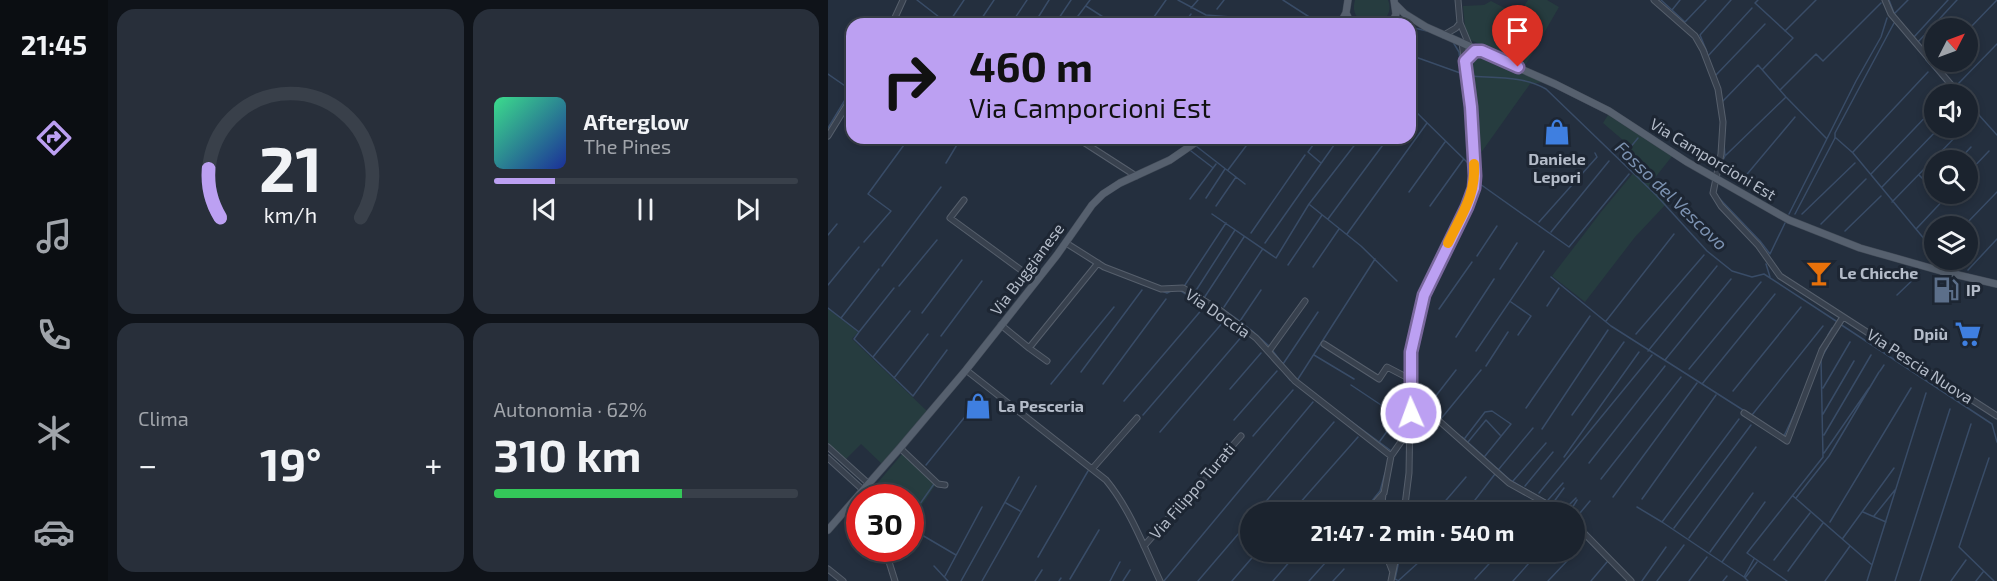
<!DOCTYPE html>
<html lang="it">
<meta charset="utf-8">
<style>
:root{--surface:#1b232e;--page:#282f3a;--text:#f1f3f6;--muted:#a0a4aa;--line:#39404a;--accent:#bca0f2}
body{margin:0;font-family:"Exo 2",sans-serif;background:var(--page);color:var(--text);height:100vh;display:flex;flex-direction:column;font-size:22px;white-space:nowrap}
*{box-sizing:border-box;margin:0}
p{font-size:20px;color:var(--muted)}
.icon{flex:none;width:33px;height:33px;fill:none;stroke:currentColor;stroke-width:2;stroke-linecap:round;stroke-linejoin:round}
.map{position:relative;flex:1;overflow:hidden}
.panel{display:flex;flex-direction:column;gap:9px;padding:9px;background:#0f1319;width:720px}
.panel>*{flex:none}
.banner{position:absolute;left:18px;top:18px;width:570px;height:126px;border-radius:18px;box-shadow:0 3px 9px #0003,0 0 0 2px var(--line);background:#bca0f2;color:#111;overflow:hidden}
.needle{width:39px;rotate:48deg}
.fabs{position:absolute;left:1096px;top:18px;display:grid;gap:12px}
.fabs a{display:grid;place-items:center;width:54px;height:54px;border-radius:50%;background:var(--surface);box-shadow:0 3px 9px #0003,0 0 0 2px var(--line);font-size:30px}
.speed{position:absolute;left:18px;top:484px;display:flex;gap:12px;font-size:30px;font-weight:700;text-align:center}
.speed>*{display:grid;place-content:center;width:78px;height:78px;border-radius:50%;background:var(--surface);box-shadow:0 3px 9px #0003,0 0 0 2px var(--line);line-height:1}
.speed .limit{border:9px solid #d22;background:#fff;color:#111}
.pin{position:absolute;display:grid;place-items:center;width:51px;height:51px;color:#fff;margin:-62px -26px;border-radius:50% 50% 50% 0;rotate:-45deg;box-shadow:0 0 6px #0007}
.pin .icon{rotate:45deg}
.me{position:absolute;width:66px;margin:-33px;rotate:358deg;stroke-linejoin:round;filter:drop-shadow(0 0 4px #0008)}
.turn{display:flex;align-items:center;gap:21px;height:126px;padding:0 24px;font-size:27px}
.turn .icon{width:78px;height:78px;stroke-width:2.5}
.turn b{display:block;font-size:42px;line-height:51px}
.big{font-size:45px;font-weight:700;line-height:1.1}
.panel .card{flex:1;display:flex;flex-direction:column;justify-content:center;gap:9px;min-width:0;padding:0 21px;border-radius:18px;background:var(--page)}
.panel .dial{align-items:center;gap:0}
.dial svg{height:156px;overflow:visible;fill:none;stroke:var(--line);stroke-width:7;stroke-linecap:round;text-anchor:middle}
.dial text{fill:var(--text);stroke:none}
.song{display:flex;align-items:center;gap:18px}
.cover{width:72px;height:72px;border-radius:9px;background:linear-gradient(135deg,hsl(150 70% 55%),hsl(230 70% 35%))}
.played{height:6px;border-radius:3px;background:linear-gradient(90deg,var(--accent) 20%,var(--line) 20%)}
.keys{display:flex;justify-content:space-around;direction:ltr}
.heat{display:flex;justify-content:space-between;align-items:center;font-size:33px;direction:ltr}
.charge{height:9px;border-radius:4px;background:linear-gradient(90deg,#34c759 62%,var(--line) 0)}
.panel .tiles{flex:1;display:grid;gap:9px;grid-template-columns:repeat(2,1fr)}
.trip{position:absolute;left:412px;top:502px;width:345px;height:60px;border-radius:30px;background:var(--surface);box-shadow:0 3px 9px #0003,0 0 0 2px var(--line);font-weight:700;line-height:60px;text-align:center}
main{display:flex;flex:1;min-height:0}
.tab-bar{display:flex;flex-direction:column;width:108px;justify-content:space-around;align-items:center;background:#0b0e12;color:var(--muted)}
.tab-bar .icon{width:42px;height:42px}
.tab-bar .active{color:var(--accent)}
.tab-bar b{font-size:27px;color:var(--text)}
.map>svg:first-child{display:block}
</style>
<main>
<nav class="tab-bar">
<b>21:45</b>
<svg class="icon active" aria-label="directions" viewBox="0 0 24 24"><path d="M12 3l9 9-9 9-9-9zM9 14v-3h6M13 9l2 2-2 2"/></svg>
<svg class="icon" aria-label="music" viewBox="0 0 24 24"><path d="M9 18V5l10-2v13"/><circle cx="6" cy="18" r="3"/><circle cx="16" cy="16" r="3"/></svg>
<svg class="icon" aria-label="phone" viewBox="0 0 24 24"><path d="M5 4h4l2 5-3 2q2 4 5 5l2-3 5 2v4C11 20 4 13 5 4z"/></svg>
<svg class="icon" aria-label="climate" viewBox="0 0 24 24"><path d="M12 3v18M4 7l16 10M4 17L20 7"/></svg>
<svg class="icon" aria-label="car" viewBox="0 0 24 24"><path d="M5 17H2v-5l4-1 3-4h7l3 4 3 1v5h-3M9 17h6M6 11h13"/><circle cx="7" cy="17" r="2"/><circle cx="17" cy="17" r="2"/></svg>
</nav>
<section class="panel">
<div class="tiles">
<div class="card dial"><svg viewBox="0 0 100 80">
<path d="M14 69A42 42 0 1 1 86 69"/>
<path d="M14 69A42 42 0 0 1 8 44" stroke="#bca0f2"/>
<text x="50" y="56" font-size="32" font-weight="700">21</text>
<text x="50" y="72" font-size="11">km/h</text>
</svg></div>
<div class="card">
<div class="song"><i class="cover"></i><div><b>Afterglow</b><p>The Pines</p></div></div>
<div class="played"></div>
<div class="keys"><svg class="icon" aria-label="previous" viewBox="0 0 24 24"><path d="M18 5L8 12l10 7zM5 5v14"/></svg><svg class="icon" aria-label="pause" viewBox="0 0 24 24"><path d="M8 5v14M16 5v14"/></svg><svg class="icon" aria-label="next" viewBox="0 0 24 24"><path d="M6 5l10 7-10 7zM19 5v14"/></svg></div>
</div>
<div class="card"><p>Clima</p>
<div class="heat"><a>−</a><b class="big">19°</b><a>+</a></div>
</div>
<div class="card"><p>Autonomia · 62%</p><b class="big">310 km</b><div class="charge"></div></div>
</div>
</section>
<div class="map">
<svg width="1169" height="581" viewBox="0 0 1169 581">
<rect width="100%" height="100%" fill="#242f3e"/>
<path fill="#263c3f" d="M527 0H560C564 10 560 17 552 23H536C527 18 524 10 527 0Z
M700 0H719L731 7 698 64 638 38 635 6 656 5 663 1 690 15Z
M650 52 716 82 702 84 650 157 643 58Z
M780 115 845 155 822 184 839 203 807 237 757 302 724 276 773 212 807 171 794 159 803 147 775 123Z
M0 309 30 332 24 339 100 412 54 464 33 444 17 460 0 444Z
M75 453 108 484 83 521 82 498H49L46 487Z"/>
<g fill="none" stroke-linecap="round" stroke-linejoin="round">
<path stroke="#394c67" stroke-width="1.5" d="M89 0 120 24 136 0
M350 0 378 15 492 24
M455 0 489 22
M833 0 857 22 878 0
M930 0 927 3 965 38 935 69
M1061 0 1066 13
M258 6 286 24
M363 8 370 0
M389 9 396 0
M844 10 852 0
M1066 14 1080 0
M150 24 166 0
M183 24 199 0
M206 24 221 0
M227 24 243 0
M244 24 262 0
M265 24 270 18
M321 24 338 0
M356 24 363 14
M400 24 404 18
M582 27 599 31
M1140 30 1169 0
M957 31 988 0
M1086 37 1120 0
M1090 42 1129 0
M879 52 872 35 903 0
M582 55 635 74
M880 56 924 8
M1098 60 1128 94
M0 74 23 90 0 128
M888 75 937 24
M642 76C668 78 696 76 718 89L828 195 879 251 904 271 924 277 936 274 1008 321
M1128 86 1169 44
M952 90 988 54 995 61 1053 3
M1119 94H1120
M645 99 641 67 642 61 650 54
M895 101 930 65 958 97 998 138
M582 106 642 165
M1150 114 1169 135
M646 119 649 153
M1140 123 1146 117
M490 138 480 152 493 163
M1008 138 1025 153 1107 252
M368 146 417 184
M363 151 384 167
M1025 152 1100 72
M898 155 957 98
M792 160 810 138
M1131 160 1143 147
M894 162 897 156 896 144
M118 163 133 138
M400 170 424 138
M1140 173 1161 151
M1043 174 1107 107
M1091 175 1105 189 1107 186
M915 179 967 117
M652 184 741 247 801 174
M1054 187 1111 128
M581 192 617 142
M890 197 932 241 942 254
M378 198 397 169
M362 199 388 164
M1064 202 1136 128
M482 205 533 246 569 281
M388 206 408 177
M602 206 635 160
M384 214 448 258 481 204 532 138
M961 214 1028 81 1053 37 1059 18
M967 214 1007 138V133L1066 23
M974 214 1027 163
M500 219 560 138
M711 222 769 157 767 153
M993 224 1038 179
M1136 226 1169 192
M1089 228 1121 194
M1017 231 1053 196
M723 232 781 161
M423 233 477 155
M519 234 599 123
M0 235 9 224
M36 242 63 211 40 194 81 138
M437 243 511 138
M942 254 957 223
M649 256 669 226
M1113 260 1116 262
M938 264 942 277
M460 265 494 215
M54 266 113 187
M485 267 511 229
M672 269 689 243
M1140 270 1169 239
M604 273 636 203 641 184 643 159 631 52 625 42
M723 277 783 326 915 410
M0 285 31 247
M357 285 398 223
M71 286 109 240
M334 291 339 293 343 291
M353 291 403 322
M367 292 407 230
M1069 295 1092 273
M373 296C398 310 420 326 441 346
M376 298 416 237
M683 302 703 316 690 335
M719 306 731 288
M396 307 434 250
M0 308 31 332 26 339 85 396 119 350
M611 309 644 262
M94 313 134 260
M13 318 51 269
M412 321 433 290
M778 321 846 234
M1012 324 1164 424 1169 442
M31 332 66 288
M808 334 876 255
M1000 335 1004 328
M113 336 154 281
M628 337 666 279
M444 350 454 363
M648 351 716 251
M820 351 889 266
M580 352 589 312
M486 355 526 379
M45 357 82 311
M837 360 903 279
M455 364 490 312
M658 366 680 332
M861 369 933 282
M1052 371 1056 365
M253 372 314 290
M456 372 462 380
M66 378 100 334
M470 379 547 259
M223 384 286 307
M275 384 338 299
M874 384 947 294
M523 385 559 409 554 414 565 423 552 441
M995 388 1022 342
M402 389 433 353
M905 391 973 307
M296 401 376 307
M698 408 762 316
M509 411 562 450
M607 414 600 406 628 370
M995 414 1026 361
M315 415 396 321
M744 415 796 342
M924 415 995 326
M406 420 449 371
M612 420 653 370
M714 429 780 330
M945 429 956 436 970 406
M332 432 415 335
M996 435 1043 355
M425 436 465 390
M634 437 682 480 739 513
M637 438 657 412 664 411 683 424 657 456
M640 442 658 420 672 435
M996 453 1041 388
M736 457 811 352
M1161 458 1131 547 1166 581
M761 463 837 366
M98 465 136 418
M671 469 705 428
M773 479 853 377
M685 481 718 443
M697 486 725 452
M711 493 824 355
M965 496 1043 564
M785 497 869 383
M968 498 1001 456 1051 372
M814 499 888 395
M720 500 735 483
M178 503 192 511
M725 503 736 488
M809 507 834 522 916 577 926 559
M736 510 748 498
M1035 512 1058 522
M428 513 506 422
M463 513 530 437
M534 513 552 491 557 473
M607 513 638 477
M637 513 667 474
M709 513 713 509
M741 513 749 500
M1046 516 1067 490
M82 518 106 484
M747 519 762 501
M747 520 763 537
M834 522 911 419
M1002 522 1083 388
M82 528 128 555
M846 528 923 425
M861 538 928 447
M1015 538 1066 468
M882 552 925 493
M210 557 260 471
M946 560 982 513
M894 562 937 502
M106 566 120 581
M960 571 995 523
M117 576 154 507
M242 579 271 530
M647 579 672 552
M569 580 567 579 572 556 575 552
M133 581 191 477
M154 581 208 486
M207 581 214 570
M231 581 233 578
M282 581 292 562
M295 581 302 570
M336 581 485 402
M370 581 423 519
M404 581 429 552
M445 581 470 552
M481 581 506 553
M505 581 516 569
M570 581 602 552
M685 581 711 552
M720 581 739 561
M763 581 779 562
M814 581 838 547
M829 581 856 545
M861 581 879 557
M895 581 899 576
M920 581 917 578 929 562
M959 581 919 553 995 457 993 359 1000 346
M997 581 1022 546
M1039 581 1098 393
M1067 581 1122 409
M1092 581 1143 424
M1123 581 1138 560
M1148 581 1155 572"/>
<g stroke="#565f6c" stroke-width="7">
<path id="minor" d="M630 0 632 23 642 47
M826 0 867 36 875 50 890 89 895 122 893 154 885 193 893 206 930 245 952 276 1169 416
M1057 0 1063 14 1131 94
M64 24 75 0
M616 35 628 28 632 23
M637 61 647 51H652
M1140 105 1148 115
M0 136 24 97
M249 138 308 176
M136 200 122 218 208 281
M238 243 276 267 333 289 355 288 393 311 428 338 467 381 563 456
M173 325 201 348 270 263
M496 344 551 379 559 367 582 379
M201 348 219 361
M441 351 477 301
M138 370 278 480C302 509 316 547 332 581
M583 413 591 410 600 411 681 483 735 513
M916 413 959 441 994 350 1015 317
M0 447 41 484
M72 448 110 484 117 485
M0 458 35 490
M264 469 309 418
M38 487 42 498
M538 513 556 493 563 456 582 429
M553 513 555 494
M576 513 581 473 583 352 596 295 639 207 646 188 647 176 643 107 634 43
M747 524 803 581
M316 546 413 436
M57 549 67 581
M557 552 564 570
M0 569 15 581
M563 581 569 552"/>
</g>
<g stroke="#414a57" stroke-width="8">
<path id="major" d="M520 0 518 13 523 24
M568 5 577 14 598 27 727 84 781 111 859 162 961 220 1032 248 1113 271 1169 284
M512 24 518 13
M564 24 568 14 566 0
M0 530 72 448 138 370 229 255 264 205 275 194 292 183 342 160 374 138"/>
</g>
<use href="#minor" stroke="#38414e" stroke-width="5"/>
<use href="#major" stroke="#56606e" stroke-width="7"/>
</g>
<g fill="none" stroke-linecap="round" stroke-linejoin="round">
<g stroke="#7a689d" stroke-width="15">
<path id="route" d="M583 413V352L596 295 639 207 646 188 647 176 643 107 637 61 647 51H654L690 67"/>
</g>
<use href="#route" stroke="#bca0f2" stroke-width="10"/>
<path stroke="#f59e0b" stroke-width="10" d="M620 243C633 215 648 196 646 164"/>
</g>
<defs>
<g id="shop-bare" transform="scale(2.07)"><path d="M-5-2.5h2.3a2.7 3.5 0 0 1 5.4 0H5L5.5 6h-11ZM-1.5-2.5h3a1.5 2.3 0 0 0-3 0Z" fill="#3f7fe0" stroke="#1d2633" stroke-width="2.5" paint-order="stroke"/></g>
<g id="bar-bare" transform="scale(2.07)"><path d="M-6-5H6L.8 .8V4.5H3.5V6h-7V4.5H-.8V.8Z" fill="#e8710a" stroke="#1d2633" stroke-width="2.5" paint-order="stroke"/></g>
<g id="fuel-bare" transform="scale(2.07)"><path d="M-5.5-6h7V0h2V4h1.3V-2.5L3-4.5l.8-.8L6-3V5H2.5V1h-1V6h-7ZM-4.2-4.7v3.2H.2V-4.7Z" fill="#5c6f8a" stroke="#1d2633" stroke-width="2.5" paint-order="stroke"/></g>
<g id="supermarket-bare" transform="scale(2.07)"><path d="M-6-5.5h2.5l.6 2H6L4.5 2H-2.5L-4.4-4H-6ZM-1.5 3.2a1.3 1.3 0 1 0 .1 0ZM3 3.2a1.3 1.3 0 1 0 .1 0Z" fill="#3f7fe0" stroke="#1d2633" stroke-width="2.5" paint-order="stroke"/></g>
</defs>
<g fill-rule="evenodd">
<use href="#shop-bare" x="729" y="132"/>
<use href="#bar-bare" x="991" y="273"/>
<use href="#fuel-bare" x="1118" y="290"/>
<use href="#supermarket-bare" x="1140" y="334"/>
<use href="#shop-bare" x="150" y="406"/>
</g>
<g text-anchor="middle" stroke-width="6" stroke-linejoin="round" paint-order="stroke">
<g font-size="16" font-weight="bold" fill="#b4bcc9" stroke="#1d2633" text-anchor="start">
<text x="729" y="165" text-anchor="middle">Daniele<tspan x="729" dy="18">Lepori</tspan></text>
<text x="1011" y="279">Le Chicche</text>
<text x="1138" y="296">IP</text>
<text x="1120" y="340" text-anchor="end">Dpiù</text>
<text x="170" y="412">La Pesceria</text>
</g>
<g font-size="16" fill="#b4bcc9" stroke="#1d2633">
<text transform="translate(885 159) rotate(31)" y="6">Via Camporcioni Est</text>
<text transform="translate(199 269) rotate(-53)" y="6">Via Buggianese</text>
<text transform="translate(390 313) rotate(34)" y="6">Via Doccia</text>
<text transform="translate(1092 366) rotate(33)" y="6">Via Pescia Nuova</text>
<text transform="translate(364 491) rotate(-49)" y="6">Via Filippo Turati</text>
</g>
<g font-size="18" font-style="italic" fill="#7c92b1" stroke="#1d2633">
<text transform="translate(843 196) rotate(44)" y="6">Fosso del Vescovo</text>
</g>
</g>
</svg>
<div class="fabs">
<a><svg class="needle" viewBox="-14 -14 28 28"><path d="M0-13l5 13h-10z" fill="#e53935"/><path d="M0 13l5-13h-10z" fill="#a0a4aa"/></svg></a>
<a><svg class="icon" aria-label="sound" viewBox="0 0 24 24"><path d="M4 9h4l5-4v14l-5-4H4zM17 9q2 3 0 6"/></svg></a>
<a><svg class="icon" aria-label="search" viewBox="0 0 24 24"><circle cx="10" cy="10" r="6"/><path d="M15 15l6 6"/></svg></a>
<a><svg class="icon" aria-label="layers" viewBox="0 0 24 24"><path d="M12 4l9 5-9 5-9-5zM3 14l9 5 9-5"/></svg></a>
</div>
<div class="speed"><div class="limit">30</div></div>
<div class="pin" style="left:690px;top:67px;background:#d93025"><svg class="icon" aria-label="arrive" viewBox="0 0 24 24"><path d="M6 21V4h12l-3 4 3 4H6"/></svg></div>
<svg class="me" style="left:583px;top:413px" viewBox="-20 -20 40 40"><circle r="17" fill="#bca0f2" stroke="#fff" stroke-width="3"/><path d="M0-11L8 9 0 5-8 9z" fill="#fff"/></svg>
<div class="trip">21:47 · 2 min · 540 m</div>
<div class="banner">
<div class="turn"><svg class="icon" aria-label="right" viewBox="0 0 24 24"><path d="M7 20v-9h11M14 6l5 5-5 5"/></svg><div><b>460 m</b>Via Camporcioni Est</div></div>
</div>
</div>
</main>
